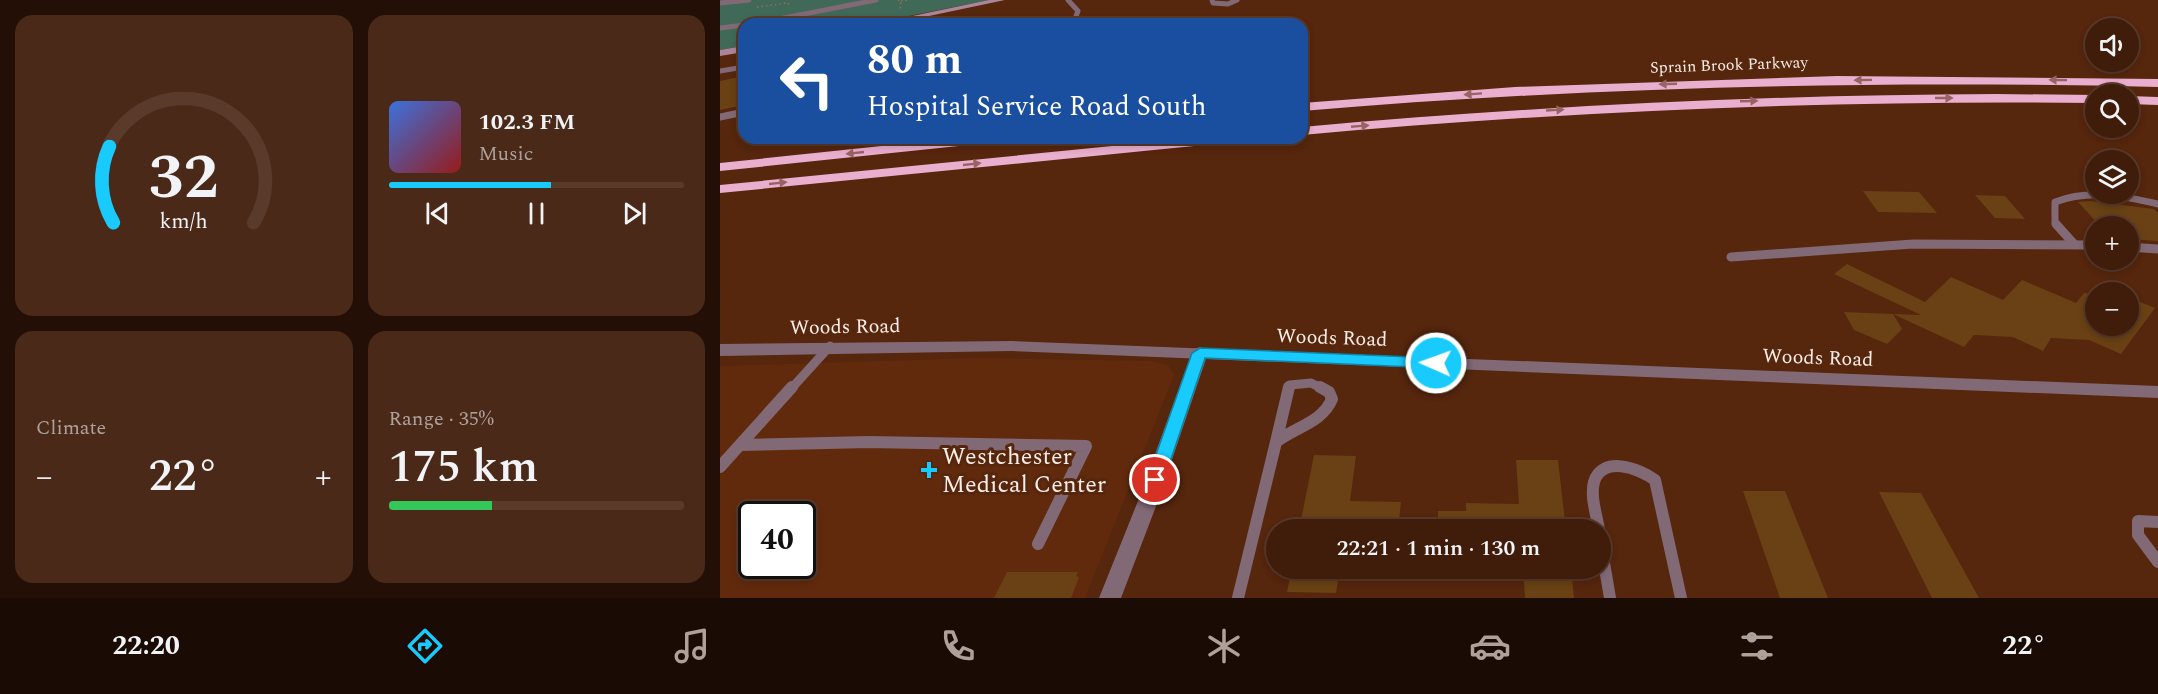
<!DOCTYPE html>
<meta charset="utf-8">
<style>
:root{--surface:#401c0a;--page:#4b2918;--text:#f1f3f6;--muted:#aea19c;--line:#593a2b;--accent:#19cafc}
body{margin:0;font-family:Spectral,serif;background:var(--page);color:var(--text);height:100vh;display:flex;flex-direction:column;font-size:22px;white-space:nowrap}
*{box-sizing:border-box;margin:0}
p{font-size:20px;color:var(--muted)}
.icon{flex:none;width:33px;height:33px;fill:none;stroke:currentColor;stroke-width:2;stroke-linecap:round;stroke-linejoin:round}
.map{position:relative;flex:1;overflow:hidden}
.side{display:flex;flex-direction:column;gap:15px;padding:15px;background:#230f06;width:720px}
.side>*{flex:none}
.hud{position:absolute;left:18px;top:18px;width:570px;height:126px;border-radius:18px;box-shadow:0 3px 9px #0003,0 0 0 2px var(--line);background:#1a4fa0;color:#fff;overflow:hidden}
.tools{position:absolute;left:1365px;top:18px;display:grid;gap:12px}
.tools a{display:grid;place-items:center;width:54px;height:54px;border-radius:50%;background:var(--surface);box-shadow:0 3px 9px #0003,0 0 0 2px var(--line);font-size:30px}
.speed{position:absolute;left:18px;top:501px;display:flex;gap:12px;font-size:30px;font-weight:700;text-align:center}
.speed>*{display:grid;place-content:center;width:78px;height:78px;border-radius:50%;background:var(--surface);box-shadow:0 3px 9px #0003,0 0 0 2px var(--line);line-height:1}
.speed .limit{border:3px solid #111;border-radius:9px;background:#fff;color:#111}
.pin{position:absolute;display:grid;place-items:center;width:51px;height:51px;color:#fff;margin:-26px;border:3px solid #fff;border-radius:50%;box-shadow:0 2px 6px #0007}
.me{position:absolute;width:66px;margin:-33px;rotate:272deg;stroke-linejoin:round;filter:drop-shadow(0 0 4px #0008)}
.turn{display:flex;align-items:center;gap:21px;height:126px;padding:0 30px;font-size:27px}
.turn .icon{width:78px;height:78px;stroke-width:2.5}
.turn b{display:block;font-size:42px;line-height:51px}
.big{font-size:45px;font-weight:600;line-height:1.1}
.side .widget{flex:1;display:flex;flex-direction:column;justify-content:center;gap:9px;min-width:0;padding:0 21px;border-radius:18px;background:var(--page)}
.side .dial{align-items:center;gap:0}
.dial svg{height:156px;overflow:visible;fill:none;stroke:var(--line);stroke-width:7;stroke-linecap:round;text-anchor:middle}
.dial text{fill:var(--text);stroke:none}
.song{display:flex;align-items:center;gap:18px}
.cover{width:72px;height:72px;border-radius:9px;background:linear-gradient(135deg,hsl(220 70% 55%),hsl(0 70% 35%))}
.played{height:6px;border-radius:3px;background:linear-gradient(90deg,var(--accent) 55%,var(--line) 55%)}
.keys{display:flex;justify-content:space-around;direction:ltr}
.heat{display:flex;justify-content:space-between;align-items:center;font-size:33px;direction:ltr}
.charge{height:9px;border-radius:4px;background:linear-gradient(90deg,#34c759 35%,var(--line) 0)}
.side .tiles{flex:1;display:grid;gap:15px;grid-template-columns:repeat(2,1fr)}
.trip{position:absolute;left:546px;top:519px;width:345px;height:60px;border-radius:30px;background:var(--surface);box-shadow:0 3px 9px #0003,0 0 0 2px var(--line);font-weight:600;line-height:60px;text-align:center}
.dock{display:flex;height:96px;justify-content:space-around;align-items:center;background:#1a0b04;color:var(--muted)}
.dock .icon{width:42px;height:42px}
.dock .active{color:var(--accent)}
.dock b{font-size:27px;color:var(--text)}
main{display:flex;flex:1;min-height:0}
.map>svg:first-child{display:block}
</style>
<main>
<section class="side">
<div class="tiles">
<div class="widget dial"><svg viewBox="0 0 100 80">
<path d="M14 69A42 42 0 1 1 86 69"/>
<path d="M14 69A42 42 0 0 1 12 30" stroke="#19cafc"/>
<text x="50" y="56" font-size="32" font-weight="700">32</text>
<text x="50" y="72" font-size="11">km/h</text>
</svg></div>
<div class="widget">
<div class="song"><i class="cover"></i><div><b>102.3 FM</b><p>Music</p></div></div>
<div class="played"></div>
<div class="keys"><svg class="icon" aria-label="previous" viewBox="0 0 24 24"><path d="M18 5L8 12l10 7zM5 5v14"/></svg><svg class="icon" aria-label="pause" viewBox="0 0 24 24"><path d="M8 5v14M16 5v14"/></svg><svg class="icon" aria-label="next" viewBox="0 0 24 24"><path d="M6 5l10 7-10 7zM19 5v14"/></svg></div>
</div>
<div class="widget"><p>Climate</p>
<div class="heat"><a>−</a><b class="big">22°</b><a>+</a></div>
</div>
<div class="widget"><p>Range · 35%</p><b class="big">175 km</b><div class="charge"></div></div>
</div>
</section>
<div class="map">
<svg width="1438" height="598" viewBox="0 0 1438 598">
<rect width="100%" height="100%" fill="#56260d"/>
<path fill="#622a0d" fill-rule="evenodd" d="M260 358 430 361 448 365 454 375 365 598H0V366ZM32 514H82V566H32Z"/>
<path fill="#406957" d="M0 0H270L148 24H24V46L0 50Z"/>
<path fill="#694114" d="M24 76V105L0 110V81Z
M1143 191 1199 192 1217 213 1158 212Z
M1255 195 1285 196 1305 219 1275 218Z
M1371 201 1434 209 1438 213V241L1408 239V226H1380L1358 202Z
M1127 264 1205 302 1231 277 1283 300 1302 280 1356 303 1364 293 1376 294V326H1408V297L1435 308 1401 354 1369 340 1331 338 1323 351 1293 337 1254 335 1244 347 1173 314 1201 315 1114 274Z
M1124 312 1173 314 1182 329 1167 344 1134 330Z
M594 455 636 456 630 501 681 502 678 530H579Z
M796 460H838L846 530H718V511H746V503L799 504Z
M1023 491H1065L1108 598H1060Z
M1159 492 1201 493 1259 598H1212Z
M572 568H620L616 593 567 592Z
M803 568H851L854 598H805Z
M287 572H358L356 576 359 577 351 598H274Z"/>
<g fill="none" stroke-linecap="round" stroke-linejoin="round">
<path stroke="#93705e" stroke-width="1.5" stroke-dasharray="1.5 3" stroke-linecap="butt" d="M178 0 181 1 180 11
M181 1 189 0
M37 7 68 3 70 7"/>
<path stroke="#826976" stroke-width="5" d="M348 0 358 11 353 24
M492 0 493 3 508 4 517 0
M0 3 29 0
M33 24 156 0
M0 28 24 25
M0 71 24 67"/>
<path stroke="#826976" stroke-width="7" d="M0 117 24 112
M1337 226 1335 223V202C1369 189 1404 196 1438 204"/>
<path stroke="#826976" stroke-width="9" d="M1336 224 1354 244
M1408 247 1438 249
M1011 257 1193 244 1376 245
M71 389 110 346
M569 389 570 385 591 383 603 389"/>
<path stroke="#826976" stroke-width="12" d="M556 442 569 387
M556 442C575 427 602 423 612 399L609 392 600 387
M20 445 149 442 366 446 318 544
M0 467 72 387
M1438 522 1418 521V535L1438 562
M879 530C877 516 870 497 874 482 882 455 919 468 935 480L961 598
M880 539 890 598
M518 598 556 442"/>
<path fill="#826976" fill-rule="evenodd" d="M480 347 486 349 488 353 438 501 401 598H379L418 501 472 353 474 349Z"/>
<path fill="#826976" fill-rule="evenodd" d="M292 341 1438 386V398L292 351 0 356V344Z"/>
<path fill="#ac859b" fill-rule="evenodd" d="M269 0H285L171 24H154Z
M24 46V52L0 56V50Z"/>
<path fill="#eaaecf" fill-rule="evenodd" d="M1117 76 1438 79V87C1152 80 867 87 582 111V103L795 87Z
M1276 94 1376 95V103C1110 100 846 111 582 135V127C813 106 1044 95 1276 94Z
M1408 96 1438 97V105L1408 104Z
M238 138H284L277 142 0 171V163Z
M473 138H521L514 142 0 193V185Z"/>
</g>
<defs><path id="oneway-solid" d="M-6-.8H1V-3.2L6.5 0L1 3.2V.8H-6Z" transform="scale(1.5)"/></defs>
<g fill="#996364">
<use href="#oneway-solid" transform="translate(1143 80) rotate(179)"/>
<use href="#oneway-solid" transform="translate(1338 80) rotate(-179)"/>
<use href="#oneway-solid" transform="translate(948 84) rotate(178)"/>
<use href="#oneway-solid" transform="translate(753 94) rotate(176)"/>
<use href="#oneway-solid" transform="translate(1224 98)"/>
<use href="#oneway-solid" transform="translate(1029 101) rotate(-2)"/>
<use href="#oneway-solid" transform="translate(835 110) rotate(-3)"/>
<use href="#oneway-solid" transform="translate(640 126) rotate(-5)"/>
<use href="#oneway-solid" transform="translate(135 153) rotate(174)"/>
<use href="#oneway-solid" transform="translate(252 164) rotate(-6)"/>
<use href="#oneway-solid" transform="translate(58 183) rotate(-6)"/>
</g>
<path fill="#19cafc" stroke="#1083a4" stroke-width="1.5" d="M480 348 716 358 724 363 716 368 485 358 444 480 441 485H429L427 480 472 353Z"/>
<path fill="#19cafc" stroke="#56260d" stroke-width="2" d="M206 461h6v6h6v6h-6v6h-6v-6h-6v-6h6z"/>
<g text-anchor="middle" stroke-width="6" stroke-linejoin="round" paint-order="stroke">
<g font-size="16" fill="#fbeee8" stroke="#56260d">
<text transform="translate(1009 64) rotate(-2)" y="6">Sprain Brook Parkway</text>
</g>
<g font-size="20" fill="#fbeee8" stroke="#56260d">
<text transform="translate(125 326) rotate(-1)" y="7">Woods Road</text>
<text transform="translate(612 337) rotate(2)" y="7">Woods Road</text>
<text transform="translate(1098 357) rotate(2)" y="7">Woods Road</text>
</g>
<g font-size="24" fill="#fbeee8" stroke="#56260d" text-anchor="start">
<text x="222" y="464">Westchester<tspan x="222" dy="28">Medical Center</tspan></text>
</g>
</g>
</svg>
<div class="tools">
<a><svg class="icon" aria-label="sound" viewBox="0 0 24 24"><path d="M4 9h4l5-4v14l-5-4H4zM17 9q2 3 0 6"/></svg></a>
<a><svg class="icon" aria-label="search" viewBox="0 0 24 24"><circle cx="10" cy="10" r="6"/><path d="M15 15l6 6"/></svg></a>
<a><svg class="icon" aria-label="layers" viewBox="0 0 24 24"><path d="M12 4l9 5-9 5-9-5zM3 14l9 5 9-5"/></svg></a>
<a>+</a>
<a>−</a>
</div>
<div class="speed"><div class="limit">40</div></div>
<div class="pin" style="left:435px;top:480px;background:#d93025"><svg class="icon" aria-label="arrive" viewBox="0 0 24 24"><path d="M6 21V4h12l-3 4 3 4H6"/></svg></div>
<svg class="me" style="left:716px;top:363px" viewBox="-20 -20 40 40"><circle r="17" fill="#19cafc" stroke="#fff" stroke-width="3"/><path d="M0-11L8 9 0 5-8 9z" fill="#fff"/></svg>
<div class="trip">22:21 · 1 min · 130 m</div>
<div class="hud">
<div class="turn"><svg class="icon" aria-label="left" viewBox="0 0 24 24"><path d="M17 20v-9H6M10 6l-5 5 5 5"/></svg><div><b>80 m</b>Hospital Service Road South</div></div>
</div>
</div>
</main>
<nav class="dock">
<b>22:20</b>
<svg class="icon active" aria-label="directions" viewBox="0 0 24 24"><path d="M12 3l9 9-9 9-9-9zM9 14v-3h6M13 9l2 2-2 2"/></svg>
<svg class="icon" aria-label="music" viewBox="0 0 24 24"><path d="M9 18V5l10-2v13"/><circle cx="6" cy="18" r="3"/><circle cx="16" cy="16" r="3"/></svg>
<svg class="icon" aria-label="phone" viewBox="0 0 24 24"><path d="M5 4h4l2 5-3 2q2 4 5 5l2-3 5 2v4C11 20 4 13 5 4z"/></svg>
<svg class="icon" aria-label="climate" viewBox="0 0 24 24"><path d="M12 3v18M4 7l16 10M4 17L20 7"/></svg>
<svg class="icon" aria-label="car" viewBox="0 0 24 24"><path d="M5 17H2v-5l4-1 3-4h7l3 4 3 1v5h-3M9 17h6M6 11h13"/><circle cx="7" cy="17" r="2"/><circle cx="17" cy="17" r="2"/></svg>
<svg class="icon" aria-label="filters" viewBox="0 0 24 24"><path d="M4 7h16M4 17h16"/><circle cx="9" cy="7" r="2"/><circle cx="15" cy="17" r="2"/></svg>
<b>22°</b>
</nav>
